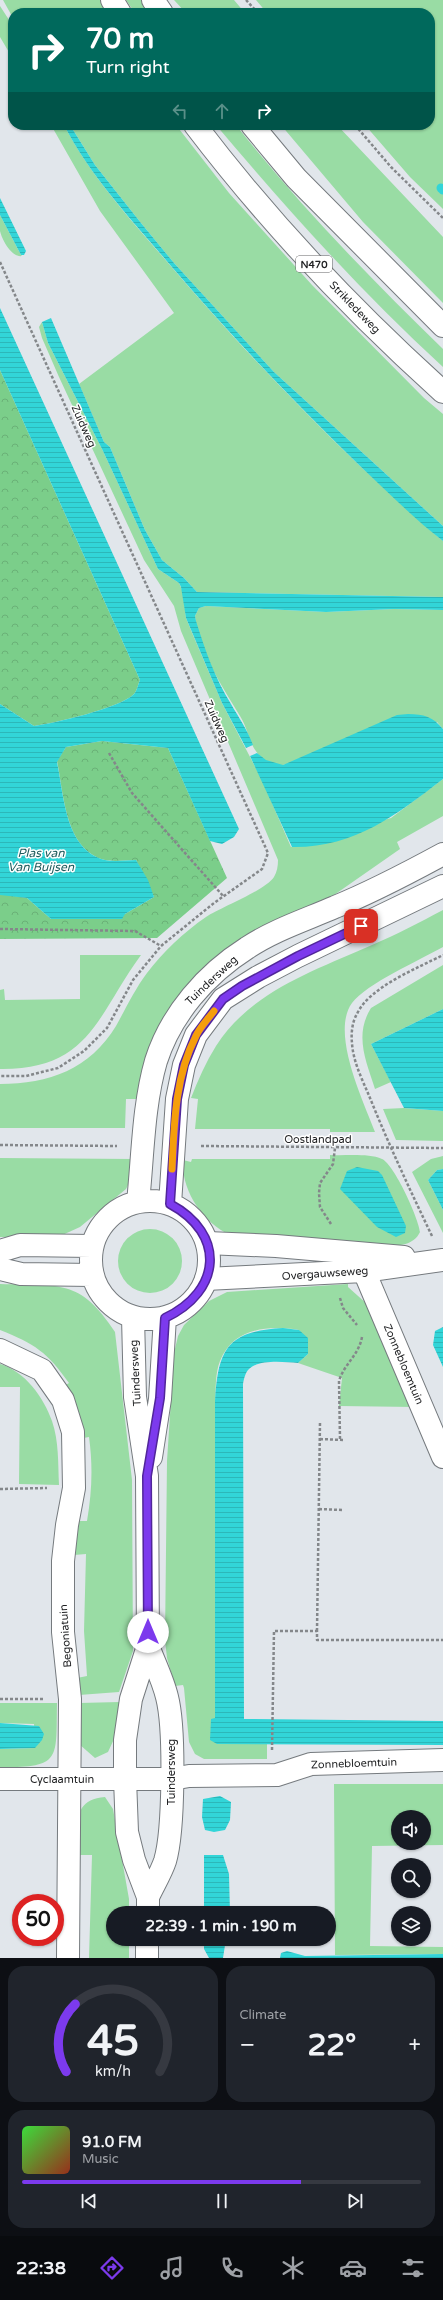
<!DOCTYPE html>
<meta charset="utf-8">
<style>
:root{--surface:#171b24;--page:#20242c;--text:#f1f3f6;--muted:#9ea1a6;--line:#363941;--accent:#7c3aed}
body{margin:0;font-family:"Varela Round",sans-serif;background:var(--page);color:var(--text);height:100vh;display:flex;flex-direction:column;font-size:15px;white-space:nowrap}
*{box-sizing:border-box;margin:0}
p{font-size:13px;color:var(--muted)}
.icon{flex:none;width:22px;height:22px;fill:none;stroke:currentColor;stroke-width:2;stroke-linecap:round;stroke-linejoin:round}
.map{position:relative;height:1958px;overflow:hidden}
.drawer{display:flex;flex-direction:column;gap:8px;padding:8px;background:#0d0f14;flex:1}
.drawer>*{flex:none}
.top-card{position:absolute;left:8px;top:8px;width:427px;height:122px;border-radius:16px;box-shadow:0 1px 3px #0004;background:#00695c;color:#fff;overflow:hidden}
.buttons{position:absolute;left:391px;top:1810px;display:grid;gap:8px}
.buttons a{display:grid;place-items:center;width:40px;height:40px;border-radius:50%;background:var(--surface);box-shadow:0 1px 3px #0004;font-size:20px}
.speed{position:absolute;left:12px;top:1894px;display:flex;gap:8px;font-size:20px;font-weight:700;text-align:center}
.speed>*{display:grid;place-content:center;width:52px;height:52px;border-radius:50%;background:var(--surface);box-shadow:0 1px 3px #0004;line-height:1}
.speed .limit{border:6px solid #d22;background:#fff;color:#111}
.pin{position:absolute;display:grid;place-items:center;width:34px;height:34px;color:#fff;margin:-17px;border-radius:8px;box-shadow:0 2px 6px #0006}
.me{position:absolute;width:44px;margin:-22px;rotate:0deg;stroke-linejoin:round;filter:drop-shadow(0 0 3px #0008)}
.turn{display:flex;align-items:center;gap:14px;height:84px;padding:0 12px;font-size:18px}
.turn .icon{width:52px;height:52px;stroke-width:2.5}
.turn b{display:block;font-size:28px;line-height:34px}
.lanes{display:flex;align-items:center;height:38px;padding:0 12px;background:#0003;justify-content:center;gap:20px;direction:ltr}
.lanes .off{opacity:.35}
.big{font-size:30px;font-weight:700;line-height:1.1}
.drawer .widget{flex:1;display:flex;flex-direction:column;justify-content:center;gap:6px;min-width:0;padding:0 14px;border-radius:16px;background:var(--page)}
.drawer .dial{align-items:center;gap:0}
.dial svg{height:104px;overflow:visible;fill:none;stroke:var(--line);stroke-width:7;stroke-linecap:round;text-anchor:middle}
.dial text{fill:var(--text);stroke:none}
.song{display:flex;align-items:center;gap:12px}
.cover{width:48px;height:48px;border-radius:6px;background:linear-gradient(135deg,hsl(120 70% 55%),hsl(10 70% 35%))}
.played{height:4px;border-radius:2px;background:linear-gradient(90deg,var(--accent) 70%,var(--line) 70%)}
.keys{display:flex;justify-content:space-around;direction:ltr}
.heat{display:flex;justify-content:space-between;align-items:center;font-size:22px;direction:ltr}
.drawer .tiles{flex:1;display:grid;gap:8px;grid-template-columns:1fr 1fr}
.widget:last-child{grid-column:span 2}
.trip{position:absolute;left:106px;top:1906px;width:230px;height:40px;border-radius:20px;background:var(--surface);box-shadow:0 1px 3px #0004;font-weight:700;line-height:40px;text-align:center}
.menu{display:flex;height:64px;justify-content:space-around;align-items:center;background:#090b0e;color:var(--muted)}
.menu .icon{width:28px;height:28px}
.menu .on{color:var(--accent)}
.menu b{font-size:18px;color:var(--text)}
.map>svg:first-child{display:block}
</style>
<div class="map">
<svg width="443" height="1958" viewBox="0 0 443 1958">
<defs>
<pattern id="forest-crowns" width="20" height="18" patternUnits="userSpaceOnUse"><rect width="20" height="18" fill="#7bce8a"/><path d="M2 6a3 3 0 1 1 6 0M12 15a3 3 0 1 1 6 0" fill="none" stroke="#6ab177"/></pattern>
<pattern id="water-rules" width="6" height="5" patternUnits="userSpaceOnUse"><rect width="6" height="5" fill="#32d5d8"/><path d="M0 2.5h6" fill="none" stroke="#2cb7b9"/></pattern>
</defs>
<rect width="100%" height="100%" fill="#e1e6eb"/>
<path fill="#99dca4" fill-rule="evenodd" d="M3 0H101L108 13H13V18Z
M126 0H143L152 13H135Z
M174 0H234L245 13H186Z
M256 0H443V209L410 177 365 125H430V13H267Z
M0 6 13 26V59L0 37Z
M51 125H64C91 177 131 220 169 264 230 335 293 402 360 466 388 491 414 517 443 541V597L197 592 184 578 162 560 145 530 110 447 104 442 79 384 174 313 100 211Z
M70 125H176L229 193 312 285 424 398 443 414V526L274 372 174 263 141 223 95 165Z
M216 125H236C299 205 370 278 443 349V367C361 292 288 210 216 125Z
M281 125H337L443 237V303L363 222Z
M0 215 21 255 22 256C12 258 2 240 0 231 0 226 0 220 0 215Z
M42 322 48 343 102 449 158 569 179 583 183 592 186 618 193 635 222 703 262 780 291 847 391 818 443 779V816L397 842 400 849 324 902 211 963 186 987 162 1024 140 1099H126L125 1128H0V1084C49 1084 90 1069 116 1026 126 1008 135 989 147 973 163 952 184 932 206 917 221 907 266 890 274 877 277 872 278 866 278 860L181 631 174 606 144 560 59 377 42 338 39 327Z
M206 606 326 612 394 609 443 610V729L437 722 283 765C276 766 266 762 261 757 250 748 248 728 240 716 222 686 199 652 195 616L199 608Z
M443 910V947C420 960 366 984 352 1003 330 1033 364 1102 375 1132H330V1129H195L198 1099 191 1098C198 1080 206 1062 216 1046 251 991 316 970 372 945 396 935 420 922 443 910Z
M80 955H141C97 1015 90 1070 0 1069V990L4 989 5 1000 80 999Z
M443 965V1009L371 1044 391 1082 375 1089C366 1061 354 1035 371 1008Z
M404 1108 443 1111V1141L396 1140 383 1109Z
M330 1155C346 1156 368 1153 382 1159 394 1164 419 1219 420 1232 413 1247 395 1246 381 1246L230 1235C203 1222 181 1191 183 1160L191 1162 192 1159H330Z
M443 1156V1169L437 1170 428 1180 443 1210V1233L412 1172 431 1159Z
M0 1158 134 1159 132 1177 126 1189 80 1227 58 1237H0Z
M118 1261a32 32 0 1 1 64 0a32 32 0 1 1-64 0Z
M0 1284C59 1286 80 1278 115 1332L132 1480 133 1651 119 1692 79 1695 77 1678 87 1676 84 1631 86 1554 74 1555 77 1521H87C92 1492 93 1466 89 1437L78 1439 59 1389 69 1383C47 1352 35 1344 0 1330Z
M348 1284V1287L367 1304 415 1407 339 1406 342 1378 298 1363 308 1354 299 1330C268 1325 233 1328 220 1361 215 1373 216 1389 215 1401V1718L217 1744H267V1759H204L195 1754 189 1742 184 1688 183 1685 175 1686 167 1658 165 1640 167 1461 174 1353 178 1336 184 1325 209 1301 227 1292Z
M0 1364C25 1371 44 1398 52 1421 59 1441 58 1464 59 1485L19 1484 20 1387H0Z
M120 1702 114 1739 108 1752 95 1758 79 1744V1703Z
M0 1703H57C56 1759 62 1768 0 1767V1749L35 1748 34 1724 0 1723Z
M334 1784H443V1845L372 1846 370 1946 443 1947V1954L335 1955ZM398 1817H424V1843H398Z
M105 1797 113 1809 129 1899V1913H113V1939H129V1958H76H89L92 1855H78C78 1828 70 1800 105 1797Z"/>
<path fill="url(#forest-crowns)" d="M0 370 140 680C138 684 137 691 134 694 120 708 55 723 34 726L0 704Z
M102 741 168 748 227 878 157 938 0 939V895L3 894 27 898 51 919 125 914 154 897 136 860C127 860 114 862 105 860 65 850 64 795 57 761L66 747Z"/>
<path fill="url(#water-rules)" d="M64 125H70L95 165 141 223 174 263 274 372 443 526V541C413 518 387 491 360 466 294 402 231 336 171 266 133 221 91 178 64 125Z
M0 198 26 251 24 255H21L0 215Z
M0 308 239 829 234 837 222 844 210 841 168 748 102 741 66 747 57 762C64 795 65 850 105 860 114 862 127 860 136 860L148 880 154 897 125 914 122 919H51L27 898 0 895V704L34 726C55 723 120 708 134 694 137 691 138 684 140 680L0 370Z
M51 318 104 442 110 447 145 530 162 560 184 578 197 592 443 597V610L394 609 326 612 206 606 199 608 195 616 196 621C205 650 215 678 231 704 239 718 247 729 253 745L246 748 222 703 186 618 181 587 179 583 158 569 102 449 48 343 42 322Z
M408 714C424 714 433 717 443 729V779C395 816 354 848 292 847L250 756 257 753 266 760 283 765 397 715Z
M443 1009V1111L404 1108 371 1044Z
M357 1167 378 1171 382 1175 406 1226 405 1233 396 1237 377 1227 340 1189 347 1171Z
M443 1169V1210L428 1180 437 1170Z
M443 1327V1367L433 1345 435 1331Z
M283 1328 299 1330 308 1338V1354L298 1363C284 1362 260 1359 249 1369 245 1373 244 1379 243 1384L244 1719 443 1721V1745L217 1744 210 1740 211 1719 215 1718V1401C218 1348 228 1331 283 1328Z
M0 1723 39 1726 44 1734 42 1740 35 1748 0 1749Z
M220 1796 231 1802 230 1820 225 1830 214 1832 205 1830 202 1817 203 1799Z
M204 1855H223L229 1874 230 1913H204Z
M204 1939H226L223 1958H209L204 1949Z
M287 1951 305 1956 443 1954V1958H280L281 1953Z"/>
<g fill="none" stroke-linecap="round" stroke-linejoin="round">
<path stroke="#32d5d8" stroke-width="9" d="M441 188 443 190"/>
<g stroke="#757a7e" stroke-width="24">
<path id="street" d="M207 1243 276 1246 404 1257
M364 1271 443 1457
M206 1279 364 1271 443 1260
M0 1350 42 1370 63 1400 73 1432 74 1488 67 1525 63 1561V1632L70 1699 68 1958
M0 1779H172L189 1776 277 1775 311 1764 443 1760"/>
</g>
<g stroke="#757a7e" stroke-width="24">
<path id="secondary" d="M91 1260a59 59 0 1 1 118 0a59 59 0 1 1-118 0Z
M138 1202C143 1155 143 1106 156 1061 171 1014 206 974 247 948 274 930 305 920 335 907 372 892 408 873 443 854
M170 1204 177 1099 184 1065 196 1035 223 999 258 977 298 956 443 886
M0 1251 20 1245 92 1246
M0 1269 21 1274 92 1275
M133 1317 135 1397 147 1476 148 1646 131 1699 125 1740V1779L127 1832 134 1860 148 1897V1913
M151 1457 160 1399 165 1317
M148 1897C153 1886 161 1873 165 1861 174 1831 175 1728 167 1697 163 1680 154 1662 148 1646
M147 1958V1939"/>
</g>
<g stroke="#757a7e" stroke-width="24">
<path id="primary" d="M112 0 120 13
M153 0 162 13
M195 125C268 221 353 311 443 392
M252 125 296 178 443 326"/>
</g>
<path stroke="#84878a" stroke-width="2.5" stroke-dasharray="3 2" stroke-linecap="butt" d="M246 0 258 13
M355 125 391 167 443 218
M0 262 268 853 262 869 214 903 161 946 133 980 107 1028 84 1051 58 1068 26 1076H0
M109 753 132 793 224 897
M0 929 135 931 161 946
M0 1145 117 1146
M201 1146 443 1148
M331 1224 320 1207 319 1193 320 1183 333 1164 335 1148
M432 1236C410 1190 389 1145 370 1098 363 1081 353 1062 352 1043 351 1034 352 1022 357 1014 369 987 418 968 443 955
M340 1298 343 1308 357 1325
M320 1439 343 1440
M340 1439 339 1381C344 1364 359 1355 362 1337
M0 1489 47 1488
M319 1509 342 1510
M317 1631 320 1422
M0 1699H43
M272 1750 274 1631H317V1640H443"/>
<use href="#street" stroke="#fff" stroke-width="22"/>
<use href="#secondary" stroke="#fff" stroke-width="22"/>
<use href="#primary" stroke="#fff" stroke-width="22"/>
</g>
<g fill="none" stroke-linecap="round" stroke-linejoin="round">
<g stroke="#51269a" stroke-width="10">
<path id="route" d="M148 1632 147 1476 160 1398 165 1318C222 1291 226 1234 170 1204L177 1099 184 1065 196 1035 223 999 242 986 298 956 361 926"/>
</g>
<use href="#route" stroke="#7c3aed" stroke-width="7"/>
<path stroke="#f59e0b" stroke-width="7" d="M172 1169C174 1125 175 1076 196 1036 200 1027 208 1019 214 1011"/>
</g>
<g text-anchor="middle" stroke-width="3" stroke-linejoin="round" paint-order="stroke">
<rect fill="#fff" stroke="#626364" stroke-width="1" x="296" y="256" width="36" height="16" rx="3"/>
<g font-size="10" font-weight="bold" fill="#1f2022">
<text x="314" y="268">N470</text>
</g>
<g font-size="11" fill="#1f2022" stroke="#fff">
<text transform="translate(355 307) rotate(46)" y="4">Strikledeweg</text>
<text transform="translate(84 426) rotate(66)" y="4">Zuidweg</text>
<text transform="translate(217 721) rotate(66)" y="4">Zuidweg</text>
<text transform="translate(211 980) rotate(-43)" y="4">Tuindersweg</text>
<text x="318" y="1143">Oostlandpad</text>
<text transform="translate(325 1273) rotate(-4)" y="4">Overgauwseweg</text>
<text transform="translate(404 1364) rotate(67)" y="4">Zonnebloemtuin</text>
<text transform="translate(135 1373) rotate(-93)" y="4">Tuindersweg</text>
<text transform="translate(65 1636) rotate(-94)" y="4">Begoniatuin</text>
<text transform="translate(354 1763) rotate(-2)" y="4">Zonnebloemtuin</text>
<text transform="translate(171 1772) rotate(-90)" y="4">Tuindersweg</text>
<text x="62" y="1783">Cyclaamtuin</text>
</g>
<g font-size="12" font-style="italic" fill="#1f5d5e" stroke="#fff">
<text x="41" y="857">Plas van<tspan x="41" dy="14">Van Buijsen</tspan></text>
</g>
</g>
</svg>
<div class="buttons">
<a><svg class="icon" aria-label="sound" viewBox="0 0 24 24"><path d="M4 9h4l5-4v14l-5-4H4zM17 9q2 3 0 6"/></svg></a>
<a><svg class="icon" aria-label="search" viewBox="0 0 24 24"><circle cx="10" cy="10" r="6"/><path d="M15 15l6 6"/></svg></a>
<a><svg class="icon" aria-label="layers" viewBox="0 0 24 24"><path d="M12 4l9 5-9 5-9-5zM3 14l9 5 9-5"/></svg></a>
</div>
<div class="speed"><div class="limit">50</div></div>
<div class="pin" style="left:361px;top:926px;background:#d93025"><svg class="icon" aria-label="arrive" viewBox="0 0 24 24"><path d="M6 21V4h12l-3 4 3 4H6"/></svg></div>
<svg class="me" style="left:148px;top:1632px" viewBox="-20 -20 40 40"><circle r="19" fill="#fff"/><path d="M0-13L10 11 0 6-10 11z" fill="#7c3aed"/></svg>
<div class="trip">22:39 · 1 min · 190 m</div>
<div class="top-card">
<div class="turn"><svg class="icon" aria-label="right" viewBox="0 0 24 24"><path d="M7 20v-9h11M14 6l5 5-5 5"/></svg><div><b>70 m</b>Turn right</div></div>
<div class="lanes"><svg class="icon off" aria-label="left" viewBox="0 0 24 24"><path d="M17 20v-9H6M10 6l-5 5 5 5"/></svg><svg class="icon off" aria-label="ahead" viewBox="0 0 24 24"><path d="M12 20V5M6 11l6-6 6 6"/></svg><svg class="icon" aria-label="right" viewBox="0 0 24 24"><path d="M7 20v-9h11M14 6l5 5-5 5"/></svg></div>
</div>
</div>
<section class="drawer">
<div class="tiles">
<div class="widget dial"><svg viewBox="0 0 100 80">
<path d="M14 69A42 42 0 1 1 86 69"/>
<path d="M14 69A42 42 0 0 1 21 17" stroke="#7c3aed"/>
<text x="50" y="56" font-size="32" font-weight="700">45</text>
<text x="50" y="72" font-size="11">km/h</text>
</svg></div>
<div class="widget"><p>Climate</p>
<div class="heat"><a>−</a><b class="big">22°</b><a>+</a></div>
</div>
<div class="widget">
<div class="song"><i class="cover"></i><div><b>91.0 FM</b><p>Music</p></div></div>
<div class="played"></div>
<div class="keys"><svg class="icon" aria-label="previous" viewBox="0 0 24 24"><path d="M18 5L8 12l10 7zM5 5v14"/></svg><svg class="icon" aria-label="pause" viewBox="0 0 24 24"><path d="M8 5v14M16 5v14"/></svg><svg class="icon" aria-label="next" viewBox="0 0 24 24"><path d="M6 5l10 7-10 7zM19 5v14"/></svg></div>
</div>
</div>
</section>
<nav class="menu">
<b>22:38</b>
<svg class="icon on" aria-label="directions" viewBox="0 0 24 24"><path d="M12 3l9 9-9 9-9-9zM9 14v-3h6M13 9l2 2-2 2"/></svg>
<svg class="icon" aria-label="music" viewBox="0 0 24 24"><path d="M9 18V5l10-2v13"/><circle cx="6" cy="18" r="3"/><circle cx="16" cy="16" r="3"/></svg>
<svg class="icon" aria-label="phone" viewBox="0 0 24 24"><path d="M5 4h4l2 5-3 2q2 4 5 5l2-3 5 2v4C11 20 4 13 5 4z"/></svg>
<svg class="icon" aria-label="climate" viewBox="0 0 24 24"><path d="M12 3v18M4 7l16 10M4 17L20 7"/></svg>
<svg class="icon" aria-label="car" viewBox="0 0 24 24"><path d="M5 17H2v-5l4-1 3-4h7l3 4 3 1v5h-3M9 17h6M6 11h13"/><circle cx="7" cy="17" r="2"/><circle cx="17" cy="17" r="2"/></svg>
<svg class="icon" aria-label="filters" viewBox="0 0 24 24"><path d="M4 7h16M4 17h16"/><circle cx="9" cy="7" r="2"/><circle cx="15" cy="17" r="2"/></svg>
</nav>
